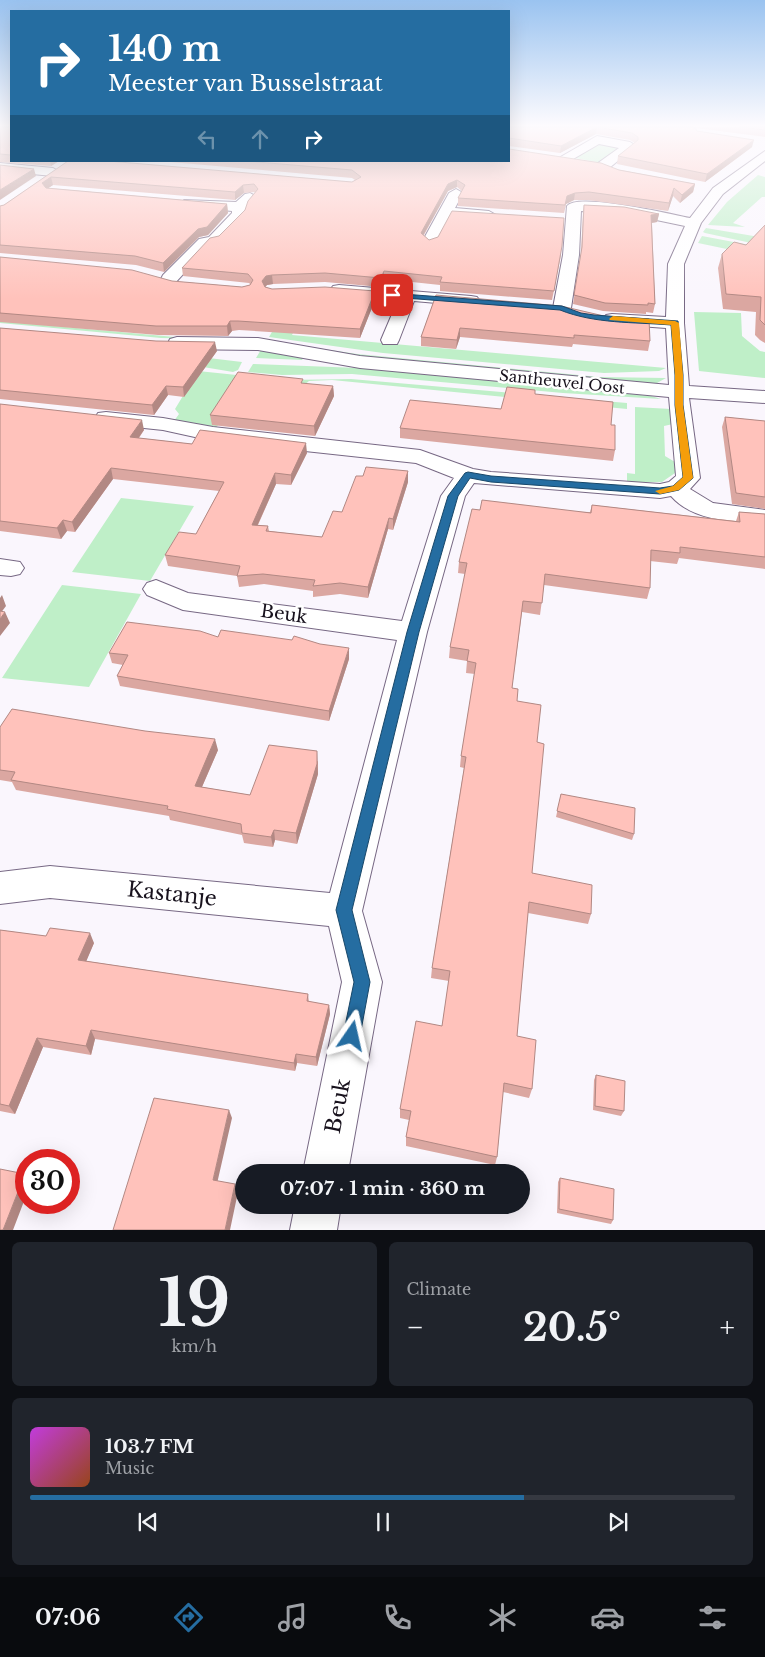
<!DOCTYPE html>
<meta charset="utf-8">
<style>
:root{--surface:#171b24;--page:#20242c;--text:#f1f3f6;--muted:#9ea1a6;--line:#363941;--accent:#256da1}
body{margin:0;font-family:"Libre Baskerville",serif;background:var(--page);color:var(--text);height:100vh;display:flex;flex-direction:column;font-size:19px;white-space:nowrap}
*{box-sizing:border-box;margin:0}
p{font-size:16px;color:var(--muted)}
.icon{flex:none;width:28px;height:28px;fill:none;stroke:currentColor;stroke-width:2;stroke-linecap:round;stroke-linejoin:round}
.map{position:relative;height:1230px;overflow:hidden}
.panel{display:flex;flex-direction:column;gap:12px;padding:12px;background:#0d0f14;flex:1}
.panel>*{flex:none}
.guide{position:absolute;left:10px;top:10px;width:500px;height:152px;border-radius:0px;box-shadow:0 5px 20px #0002;background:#256da1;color:#fff;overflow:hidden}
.speed{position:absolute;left:15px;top:1149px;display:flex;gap:10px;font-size:25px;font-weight:700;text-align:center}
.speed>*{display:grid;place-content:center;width:65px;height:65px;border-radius:50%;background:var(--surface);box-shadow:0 5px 20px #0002;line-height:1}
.speed .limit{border:8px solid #d22;background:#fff;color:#111}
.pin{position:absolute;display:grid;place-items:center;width:42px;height:42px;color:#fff;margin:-21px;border-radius:10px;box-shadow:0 2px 8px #0006}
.me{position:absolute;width:55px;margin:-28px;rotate:11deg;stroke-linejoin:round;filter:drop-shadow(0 0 4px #0008)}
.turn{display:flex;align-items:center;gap:18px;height:105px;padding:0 15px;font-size:22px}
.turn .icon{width:65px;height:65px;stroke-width:2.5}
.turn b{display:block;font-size:35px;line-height:42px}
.lanes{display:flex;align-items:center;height:48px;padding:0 15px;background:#0003;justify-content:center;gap:25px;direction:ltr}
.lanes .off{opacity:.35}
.big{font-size:38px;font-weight:700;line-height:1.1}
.panel .tile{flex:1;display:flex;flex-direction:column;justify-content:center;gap:8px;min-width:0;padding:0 18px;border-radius:8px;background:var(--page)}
.panel .dial{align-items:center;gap:0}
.dial b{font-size:65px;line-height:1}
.song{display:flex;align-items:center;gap:15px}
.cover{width:60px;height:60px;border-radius:8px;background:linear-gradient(135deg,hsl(290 70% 55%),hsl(20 70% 35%))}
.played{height:5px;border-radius:2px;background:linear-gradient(90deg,var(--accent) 70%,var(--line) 70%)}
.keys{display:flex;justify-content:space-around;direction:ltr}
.heat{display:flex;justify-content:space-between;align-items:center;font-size:28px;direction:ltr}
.panel .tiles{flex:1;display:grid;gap:12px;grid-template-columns:1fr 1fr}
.tile:last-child{grid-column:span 2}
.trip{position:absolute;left:235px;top:1164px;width:295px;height:50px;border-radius:25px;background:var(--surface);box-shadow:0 5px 20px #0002;font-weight:700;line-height:50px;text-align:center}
.tab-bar{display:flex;height:80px;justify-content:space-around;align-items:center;background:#090b0e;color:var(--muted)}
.tab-bar .icon{width:35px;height:35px}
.tab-bar .selected{color:var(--accent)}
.tab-bar b{font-size:22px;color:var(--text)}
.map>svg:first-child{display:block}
</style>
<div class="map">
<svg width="765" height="1230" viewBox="0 0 765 1230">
<rect width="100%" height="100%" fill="#faf6fd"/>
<path fill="#bfefc8" d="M599 141 625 147 601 163 570 157Z
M758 175 765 177V197H762L733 223 745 227 708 225 727 202Z
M706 228 765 238V246L705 233 703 232Z
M702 236 765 248V257L698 243Z
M292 298 310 299 292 335 666 368 659 371 604 373 383 353 269 337Z
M694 312 741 313 742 336 760 351 765 352V378L699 371Z
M0 321 175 337 255 340 161 338 0 323Z
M0 333 242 362 238 370 233 372Z
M271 341 357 354 599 377 666 378 657 383 650 384 359 357Z
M262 348 306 354 302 360 256 358Z
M253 364 359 368 651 396 661 399 563 393 352 374 282 375 248 372Z
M198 371 286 380 351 379 627 403V409L332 380 309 381 303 386 223 419 215 429 174 421 179 414 175 409Z
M635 407 671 409 673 424 664 426 665 456 675 462V473L662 482H627V473L635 474Z
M121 498 194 506 150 581 72 572Z
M62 585 141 594 89 687 2 678Z"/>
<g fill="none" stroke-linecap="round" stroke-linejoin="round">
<g stroke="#776884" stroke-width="2">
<path id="minor" d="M597 136 630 142 636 146 608 169H598L596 166 598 163 619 148 599 144 568 162 563 163 557 159Z
M765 151V161L723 194 701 223 684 264V323L689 386 765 391V403L689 398 700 478 690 489 713 503 765 510V524C733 521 694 522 671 496L660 498 474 483 465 496 427 632 362 911 382 982 348 1172H303L342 982 329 926 50 898 0 904V872L50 866 330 893 397 640 183 610 147 595 143 589 147 583 156 580 188 593 402 621 441 496 454 478 416 463 213 441 163 430 106 424 98 423 95 418 98 413 106 412 163 418 213 427 420 450 473 469 491 472 660 484 669 482 676 476 669 397 360 368 258 350 177 349 170 347 168 343 170 339 177 337 258 338 360 356 669 385 666 328 612 324 606 323 603 319 606 315 612 314 666 317 668 264 685 226 623 213 581 211 579 255 571 308 568 312H556L553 308 563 255 567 206C577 192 671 214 690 218L713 188Z
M0 163 53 168 60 172 53 176 0 171Z
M456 189 463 193 455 208 489 211 496 215 489 219 451 217 436 245H424L422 242 449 193Z
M250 193 257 197 247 208 244 217 219 243 210 245 175 283H163L161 279 163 275 199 239 209 237 232 213V211L184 206 182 203 184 200 236 202 245 194Z
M339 285 471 296 477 297 480 301 477 305 471 306 414 301 399 340 397 344H383L381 340 398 300 333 294 330 290 333 286Z
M0 559 20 562 24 568 20 574 11 576 0 575Z
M295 1205H341L337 1230H290Z"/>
</g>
<use href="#minor" fill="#fff" fill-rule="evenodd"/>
</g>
<path fill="#dba7a1" d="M0 127H11V161H59L51 166 0 162Z
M509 127H765V137L696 128 697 131 752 147 705 182 617 164 618 156 635 143 630 140 596 134 560 153 509 146V149L695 184 693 192 680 203 673 196 668 211 588 200H574L566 204 564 213 458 206V198L462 191 457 187 448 191 424 235 429 240 561 255 552 300 440 291V285L384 279 381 287 325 282 273 284 267 285 265 287 272 289 375 291V300L360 338 239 330 232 331 228 336 158 335 0 322V257L172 281 242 287 250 285V284L249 283 183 276 182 268 219 236 245 210 255 192 244 193 235 200 53 185 48 188 227 204 228 213 208 235 199 237 164 272 136 265 0 253V254V206L4 205 68 161 352 182 355 180 352 178 159 161H509Z
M584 205 659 214 657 222 652 223 655 304 653 313 646 312V314L603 311 573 304 581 254 583 213Z
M765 225V343L760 340 755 335 756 312 723 309 718 268 722 254 746 245Z
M436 295 650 341 648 351 573 344 572 347 460 337 456 349 421 346V337Z
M0 328 217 351 184 397 168 395 154 415 0 399Z
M304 384 333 386 334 396 315 436 212 425 210 415Z
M535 394 611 425 615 450 613 461 400 438V428L501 409Z
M0 404 144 430 139 438 192 444 307 453 291 485 276 484 258 525 268 526 269 531 322 537 342 512 363 476 408 471V482L393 530 388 529 368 598 340 594 313 597V591L264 584 239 587 237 576 168 566 165 555 196 534 219 491 113 479 75 532 67 531 61 539 0 531Z
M725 417 765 421V509L732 504 722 427Z
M592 505 736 521 739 512 765 514V569L679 558 677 564 650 561V588L647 599 544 585 540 615 522 612 512 688 517 701 537 742 532 873 591 914 588 924 528 913 517 1036 532 1089 529 1098 503 1092 497 1157 495 1165 406 1146V1137L409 1120 400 1118V1109L442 1026 449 981 431 978 432 968 464 768 460 767 461 756 475 674 466 673 467 661 449 658 450 647 465 574 458 573 459 562 480 510 590 512Z
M218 637 349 659 329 721 120 686 117 676 123 665 112 663 109 653Z
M0 727 218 750 202 787 250 795 318 761V774L297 844 275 840 273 847 244 843 242 835 170 820 169 816 16 790 12 782 0 780Z
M561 794 634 834 632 840 556 817Z
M0 930 94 943 86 961 308 994 309 1002 329 1005 330 1014 317 1066 297 1063 295 1071 95 1039 91 1055 43 1047 15 1114 0 1111Z
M596 1075 624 1111 621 1116 593 1110 594 1080Z
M560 1178 613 1220 611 1224 557 1213 558 1182Z"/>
<path fill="#b28883" d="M597 127 596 134 560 153 561 146Z
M754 140 752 147 705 182 707 174Z
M50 161H59L51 166Z
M34 169 36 176 0 200V190Z
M51 177 53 185 44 191 42 183Z
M457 180V187L448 191 420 241 421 233 448 184Z
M695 184 693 192 680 203 682 195Z
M243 185 244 193 235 200V192Z
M674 188 673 196 668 211 669 203Z
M575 193 574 200 566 204 564 213 567 196Z
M227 204 228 213 208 235 199 237 164 272 163 263 198 229Z
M659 214 657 222 650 223 651 215Z
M384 271V279L381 287V278Z
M272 275 273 284 267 285 262 290V281L266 276Z
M375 291V300L360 338V329Z
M230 321 232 331 228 336 227 326Z
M460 328V337L456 349 457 340Z
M215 342 217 351 184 397 183 387Z
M166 386 168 395 154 415 152 405Z
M333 386 334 396 315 436 314 426Z
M142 420 144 430 132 447 130 437Z
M306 443 307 453 291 485V475Z
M111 468 113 479 75 532 72 522Z
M408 471V482L393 530V519Z
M275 473 276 484 253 535 252 525Z
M389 518 388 529 368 598V587Z
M63 520 67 531 61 539 57 528Z
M2 595 6 606 0 614V598Z
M5 612 10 623 0 636V619Z
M349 648V659L329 721V711Z
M215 739 218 750 198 796 195 786Z
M317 751 318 774 297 844 296 833Z
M274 830 275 840 273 847 271 837Z
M90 933 94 943 83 969 78 960Z
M329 1005 330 1014 317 1066 316 1057Z
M91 1030 95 1039 91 1055 86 1046Z
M37 1038 43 1047 15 1114 9 1106Z
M296 1054 297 1063 295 1071 294 1063Z
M229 1110 232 1118 216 1188 213 1180Z
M25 1174 26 1176V1196L13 1230H3Z
M235 1184 238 1192 230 1230H225Z"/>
<path fill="#ffc2bb" stroke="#b28883" d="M0 127H11V155L0 154Z
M509 127H694L697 131 754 140 707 174 618 156 638 140V137L632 133 597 127 561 146 509 138Z
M740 127H765V130Z
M509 142V149L601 163 619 170 695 184 682 195 674 188 669 203 589 192 575 193 567 196 565 205 458 198 465 185 457 180 448 184 421 233 429 240 438 237 452 211 564 218 562 246 554 291 440 282 442 277 384 271 381 278 325 273 272 275 266 276 262 281 265 287 272 289 325 287 375 291 360 329 238 321H230L227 326H156L0 313V257L132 270 172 281 242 287 250 285 253 280 248 274 182 268 210 238 219 236 245 210 248 201 258 189 254 184 243 185 235 192 51 177 42 183 46 188 227 204 207 227 198 229 163 263 135 256 0 245V206L4 205 68 161H108L352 182 361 177 352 170 245 161H509Z
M0 165 34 169 0 190Z
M584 205 624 207 659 214 651 215 655 304 648 303V305L605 303 574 295 582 247Z
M765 225V325L760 320 761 297 726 294 722 254 734 242 746 245Z
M436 295 561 306 604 316 649 319 650 341 574 335V338L460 328 457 340 421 337Z
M0 328 156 341 215 342 183 387 166 386 152 405 0 390Z
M238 372 303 379 301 383 333 386 314 426 210 415Z
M507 387 535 390V394L613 402 611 425H615V450L400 428 410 400 501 409Z
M0 404 142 420 130 437 192 444 200 430 306 443 291 475 275 473 252 525 268 526 266 531 322 537 333 511 342 512 356 476H363L366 467 408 471 393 519 389 518 368 587 340 583 313 586 315 580 263 574 237 576 240 566 165 555 179 532 196 534 224 482 111 468 72 522 63 520 57 528 0 521Z
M725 417 765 421V497L736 493Z
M482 500 591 513 592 505 740 522 739 512 765 514V557L680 547V553L651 550 650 588 545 574 542 603 523 601 512 688 518 689 517 701 541 705 537 742 544 744 532 873 592 885 591 914 529 902 517 1036 536 1040 532 1089 504 1083 497 1157 406 1137 411 1111 400 1109 416 1021 442 1026 450 971 432 968 466 757 461 756 476 663 467 661 469 650 450 647 467 563 459 562 472 509 480 510Z
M0 611 5 612 0 619Z
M127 622 200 631 218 637 221 630 292 640 294 636 320 644 349 648 329 711 117 676 128 655 109 653Z
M12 709 145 731 215 739 195 786 250 795 269 745 317 751V764L296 833 274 830 271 837 242 833 241 824 167 809 168 806 11 780 15 772 0 770V727Z
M561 794 635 808 634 834 557 811Z
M50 928 90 933 78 960 308 994 307 1001 329 1005 316 1057 296 1054 294 1063 91 1030 86 1046 37 1038 9 1106 0 1104V930L46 936Z
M596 1075 625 1081 624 1111 595 1106Z
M154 1098 229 1110 213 1180 235 1184 225 1230H113Z
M0 1169 25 1174 3 1230H0Z
M560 1178 614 1189 613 1220 559 1209Z"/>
<linearGradient id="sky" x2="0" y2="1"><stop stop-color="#9ac3f0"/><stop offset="0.42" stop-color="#fdfbfe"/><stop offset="1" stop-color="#fdfbfe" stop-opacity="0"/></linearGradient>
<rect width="765" height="299" fill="url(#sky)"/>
<path fill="#256da1" stroke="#184769" d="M389 293 562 306 581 313 594 315 678 321 683 375V405L693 478 679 490 660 494 491 482 470 478 458 496 419 632 352 910 370 982 360 1036 357 1042 352 1045 346 1042 343 1036 354 982 336 910 407 632 448 496 465 473 468 472 491 476 660 488 673 486 683 477 675 405V375L671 325C634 322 595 324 560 310L392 297Z"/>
<path fill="#f59e0b" d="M613 316 675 321 679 323 683 375V405L693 478 679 490 660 494 655 491 673 486 683 477 675 405V375L671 325 610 320 609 319Z"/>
<g text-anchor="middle" stroke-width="5" stroke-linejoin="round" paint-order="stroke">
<g font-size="15" fill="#18121d" stroke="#fff">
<text transform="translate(562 382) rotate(6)" y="5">Santheuvel Oost</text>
</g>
<g font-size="18" fill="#18121d" stroke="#fff">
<text transform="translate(284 614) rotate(8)" y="6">Beuk</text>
</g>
<g font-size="21" fill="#18121d" stroke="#fff">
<text transform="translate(172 894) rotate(6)" y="7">Kastanje</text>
<text transform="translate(338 1106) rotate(-79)" y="7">Beuk</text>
</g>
</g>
</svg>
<div class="speed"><div class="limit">30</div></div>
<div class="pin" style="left:392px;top:295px;background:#d93025"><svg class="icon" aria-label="arrive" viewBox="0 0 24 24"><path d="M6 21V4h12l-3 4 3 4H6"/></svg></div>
<svg class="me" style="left:352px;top:1036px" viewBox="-20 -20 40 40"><path d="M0-17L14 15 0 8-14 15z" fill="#256da1" stroke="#fff" stroke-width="4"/></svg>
<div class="trip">07:07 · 1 min · 360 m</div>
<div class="guide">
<div class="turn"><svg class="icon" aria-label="right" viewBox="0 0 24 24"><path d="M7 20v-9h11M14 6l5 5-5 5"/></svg><div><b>140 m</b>Meester van Busselstraat</div></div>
<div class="lanes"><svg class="icon off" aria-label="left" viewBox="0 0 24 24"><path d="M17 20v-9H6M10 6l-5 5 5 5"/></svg><svg class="icon off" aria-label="ahead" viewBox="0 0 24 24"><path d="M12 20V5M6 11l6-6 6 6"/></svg><svg class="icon" aria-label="right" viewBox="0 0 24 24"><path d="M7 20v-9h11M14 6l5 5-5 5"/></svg></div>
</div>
</div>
<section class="panel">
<div class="tiles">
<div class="tile dial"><b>19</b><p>km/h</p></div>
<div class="tile"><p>Climate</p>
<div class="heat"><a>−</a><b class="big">20.5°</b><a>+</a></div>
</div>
<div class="tile">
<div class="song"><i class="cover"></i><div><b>103.7 FM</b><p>Music</p></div></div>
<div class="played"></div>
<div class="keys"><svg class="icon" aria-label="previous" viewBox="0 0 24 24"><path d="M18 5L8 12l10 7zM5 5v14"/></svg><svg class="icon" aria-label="pause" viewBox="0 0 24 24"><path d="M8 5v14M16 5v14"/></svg><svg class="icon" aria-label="next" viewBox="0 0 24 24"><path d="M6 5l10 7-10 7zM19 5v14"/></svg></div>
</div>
</div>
</section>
<nav class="tab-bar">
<b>07:06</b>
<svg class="icon selected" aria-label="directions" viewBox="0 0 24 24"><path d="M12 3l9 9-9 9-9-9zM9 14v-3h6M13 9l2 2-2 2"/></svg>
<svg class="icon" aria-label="music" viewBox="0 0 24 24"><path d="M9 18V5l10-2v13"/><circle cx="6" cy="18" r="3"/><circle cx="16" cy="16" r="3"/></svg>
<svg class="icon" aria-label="phone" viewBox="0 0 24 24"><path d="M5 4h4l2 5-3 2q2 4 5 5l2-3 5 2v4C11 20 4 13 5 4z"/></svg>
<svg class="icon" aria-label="climate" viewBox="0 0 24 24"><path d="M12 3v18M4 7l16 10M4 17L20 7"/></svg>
<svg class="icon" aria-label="car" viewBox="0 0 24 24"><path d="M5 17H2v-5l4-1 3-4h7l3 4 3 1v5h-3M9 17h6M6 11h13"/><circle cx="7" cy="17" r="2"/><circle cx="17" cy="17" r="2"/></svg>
<svg class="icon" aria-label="filters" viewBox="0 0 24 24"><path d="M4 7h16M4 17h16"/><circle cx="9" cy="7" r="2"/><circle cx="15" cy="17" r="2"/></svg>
</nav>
